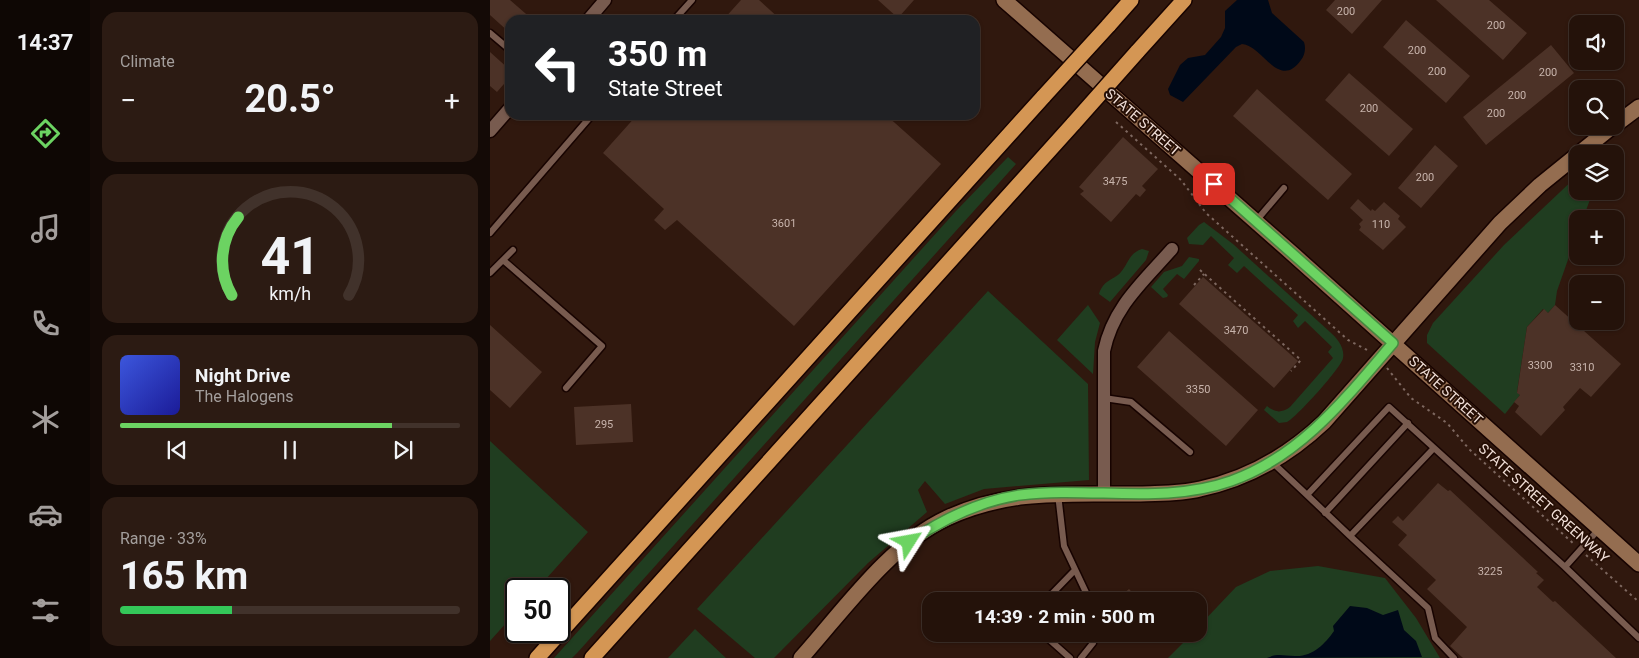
<!DOCTYPE html>
<meta charset="utf-8">
<style>
:root{--surface:#24120a;--page:#2c1b13;--text:#f1f3f6;--muted:#a39e9c;--line:#41322b;--accent:#6cd362}
body{margin:0;font-family:Roboto,sans-serif;background:var(--page);color:var(--text);height:100vh;display:flex;flex-direction:column;font-size:19px;white-space:nowrap}
*{box-sizing:border-box;margin:0}
p{font-size:16px;color:var(--muted)}
.icon{flex:none;width:28px;height:28px;fill:none;stroke:currentColor;stroke-width:2;stroke-linecap:round;stroke-linejoin:round}
.map{position:relative;flex:1;overflow:hidden}
.side{display:flex;flex-direction:column;gap:12px;padding:12px;background:#140a06;width:400px}
.side>*{flex:none}
.banner{position:absolute;left:15px;top:15px;width:475px;height:105px;border-radius:15px;box-shadow:0 1px 4px #0004,0 0 0 1px var(--line);background:#202124;color:#fff;overflow:hidden}
.fabs{position:absolute;left:1079px;top:15px;display:grid;gap:10px}
.fabs a{display:grid;place-items:center;width:55px;height:55px;border-radius:10px;background:var(--surface);box-shadow:0 1px 4px #0004,0 0 0 1px var(--line);font-size:25px}
.speed{position:absolute;left:15px;top:578px;display:flex;gap:10px;font-size:25px;font-weight:700;text-align:center}
.speed>*{display:grid;place-content:center;width:65px;height:65px;border-radius:50%;background:var(--surface);box-shadow:0 1px 4px #0004,0 0 0 1px var(--line);line-height:1}
.speed .limit{border:2px solid #111;border-radius:8px;background:#fff;color:#111}
.pin{position:absolute;display:grid;place-items:center;width:42px;height:42px;color:#fff;margin:-21px;border-radius:10px;box-shadow:0 2px 8px #0006}
.me{position:absolute;width:55px;margin:-28px;rotate:56deg;stroke-linejoin:round;filter:drop-shadow(0 0 4px #0008)}
.turn{display:flex;align-items:center;gap:18px;height:105px;padding:0 20px;font-size:22px}
.turn .icon{width:65px;height:65px;stroke-width:2.5}
.turn b{display:block;font-size:35px;line-height:42px}
.big{font-size:38px;font-weight:700;line-height:1.1}
.side .card{flex:1;display:flex;flex-direction:column;justify-content:center;gap:8px;min-width:0;padding:0 18px;border-radius:15px;background:var(--page)}
.side .dial{align-items:center;gap:0}
.dial svg{height:130px;overflow:visible;fill:none;stroke:var(--line);stroke-width:7;stroke-linecap:round;text-anchor:middle}
.dial text{fill:var(--text);stroke:none}
.song{display:flex;align-items:center;gap:15px}
.cover{width:60px;height:60px;border-radius:8px;background:linear-gradient(135deg,hsl(230 70% 55%),hsl(240 70% 35%))}
.played{height:5px;border-radius:2px;background:linear-gradient(90deg,var(--accent) 80%,var(--line) 80%)}
.keys{display:flex;justify-content:space-around;direction:ltr}
.heat{display:flex;justify-content:space-between;align-items:center;font-size:28px;direction:ltr}
.charge{height:8px;border-radius:4px;background:linear-gradient(90deg,#34c759 33%,var(--line) 0)}
.trip{position:absolute;left:432px;top:592px;width:285px;height:50px;border-radius:15px;background:var(--surface);box-shadow:0 1px 4px #0004,0 0 0 1px var(--line);font-weight:700;line-height:50px;text-align:center}
main{display:flex;flex:1;min-height:0}
.dock{display:flex;flex-direction:column;width:90px;justify-content:space-around;align-items:center;background:#0e0704;color:var(--muted)}
.dock .icon{width:35px;height:35px}
.dock .selected{color:var(--accent)}
.dock b{font-size:22px;color:var(--text)}
.map>svg:first-child{display:block}
</style>
<main>
<nav class="dock">
<b>14:37</b>
<svg class="icon selected" aria-label="directions" viewBox="0 0 24 24"><path d="M12 3l9 9-9 9-9-9zM9 14v-3h6M13 9l2 2-2 2"/></svg>
<svg class="icon" aria-label="music" viewBox="0 0 24 24"><path d="M9 18V5l10-2v13"/><circle cx="6" cy="18" r="3"/><circle cx="16" cy="16" r="3"/></svg>
<svg class="icon" aria-label="phone" viewBox="0 0 24 24"><path d="M5 4h4l2 5-3 2q2 4 5 5l2-3 5 2v4C11 20 4 13 5 4z"/></svg>
<svg class="icon" aria-label="climate" viewBox="0 0 24 24"><path d="M12 3v18M4 7l16 10M4 17L20 7"/></svg>
<svg class="icon" aria-label="car" viewBox="0 0 24 24"><path d="M5 17H2v-5l4-1 3-4h7l3 4 3 1v5h-3M9 17h6M6 11h13"/><circle cx="7" cy="17" r="2"/><circle cx="17" cy="17" r="2"/></svg>
<svg class="icon" aria-label="filters" viewBox="0 0 24 24"><path d="M4 7h16M4 17h16"/><circle cx="9" cy="7" r="2"/><circle cx="15" cy="17" r="2"/></svg>
</nav>
<section class="side">
<div class="card"><p>Climate</p>
<div class="heat"><a>−</a><b class="big">20.5°</b><a>+</a></div>
</div>
<div class="card dial"><svg viewBox="0 0 100 80">
<path d="M14 69A42 42 0 1 1 86 69"/>
<path d="M14 69A42 42 0 0 1 18 21" stroke="#6cd362"/>
<text x="50" y="56" font-size="32" font-weight="700">41</text>
<text x="50" y="72" font-size="11">km/h</text>
</svg></div>
<div class="card">
<div class="song"><i class="cover"></i><div><b>Night Drive</b><p>The Halogens</p></div></div>
<div class="played"></div>
<div class="keys"><svg class="icon" aria-label="previous" viewBox="0 0 24 24"><path d="M18 5L8 12l10 7zM5 5v14"/></svg><svg class="icon" aria-label="pause" viewBox="0 0 24 24"><path d="M8 5v14M16 5v14"/></svg><svg class="icon" aria-label="next" viewBox="0 0 24 24"><path d="M6 5l10 7-10 7zM19 5v14"/></svg></div>
</div>
<div class="card"><p>Range · 33%</p><b class="big">165 km</b><div class="charge"></div></div>
</section>
<div class="map">
<svg width="1149" height="658" viewBox="0 0 1149 658">
<rect width="100%" height="100%" fill="#30180e"/>
<path fill="#203d20" d="M518 157 526 164 88 652 82 658H64L466 211Z
M1087 176 1088 191H1103L1093 219H1088L1087 234 1067 291 1065 305 1058 313 1053 309 1037 327 1027 392 1030 395 1015 414 937 343V335L943 323 1014 245Z
M714 222 743 244 840 332C847 338 855 348 853 358 852 367 806 418 797 422L789 423 774 410 777 406C785 413 792 413 800 407L843 358 838 352 842 347 815 321 808 328 803 321 808 315 754 266 747 273 738 265 744 258 721 236 713 245 699 244 697 238 709 225Z
M652 249 659 251 656 260 620 302 609 294C614 279 624 280 631 272 638 264 639 253 652 249Z
M699 257 709 259V261L694 279 687 274 673 289 678 295 677 297 673 298 661 287 674 272 692 266Z
M498 291 598 384 599 480 494 489 455 504 435 481 428 490 437 512 378 563 284 658H265L207 609Z
M598 305 610 323 605 342 603 374 567 340Z
M0 441 98 532 47 589H26V612L0 641Z
M828 566 895 578 926 618 950 658H678L702 634H709V626L746 587 780 571Z
M205 629 236 658H178Z"/>
<path fill="#000918" d="M747 0H778L782 13 814 42C816 48 815 55 811 60 789 91 772 45 752 44L746 47 693 102 680 95 678 89 690 65 698 58 715 55 731 37 735 28V11Z
M860 606 877 608 893 615 908 610 914 630 926 641 932 657 777 658C788 653 793 656 805 656 822 657 835 644 844 631L843 626Z"/>
<path fill="#4c3227" d="M0 0H20L43 20H20V33L0 15Z
M251 0H269L291 20H233Z
M388 0H424L408 18Z
M845 0H892L862 34 836 10Z
M946 0H999L1037 33 1013 60Z
M916 20 980 76 956 103 893 47Z
M1061 45 1084 73 996 145 973 117Z
M0 52 20 70V77L7 92 0 86Z
M859 73 923 129 899 156 835 100Z
M767 89 862 174 838 200 743 116Z
M147 115H396L451 164 304 326 187 220 175 230 164 220 174 209 113 153Z
M633 137 668 169 652 186 656 190 650 197 646 194 621 222 590 194 594 191 589 187Z
M945 145 968 166 931 208 908 188Z
M868 199 881 211 882 209 885 211 894 202 910 216 908 219 916 227 893 250 869 230 871 227 869 224 873 220 860 208Z
M713 277 808 361 784 388 689 304Z
M1065 305 1131 364 1101 397 1090 388 1073 407 1075 410 1051 436 1025 412 1029 406 1024 402 1030 395 1027 393 1037 327 1054 309 1058 313Z
M0 325 52 372 20 408 0 390Z
M679 331 768 410 736 446 647 367Z
M141 404 143 442 86 445 84 407Z
M948 483 958 491 960 490 1048 572 1046 573 1054 580 1047 587 1063 602 1065 601 1126 658H973L960 646 977 627 937 589 946 580 908 545 917 535 902 522 908 516 913 521Z
M639 589 650 601H625Z"/>
<g fill="none" stroke-linecap="round" stroke-linejoin="round">
<g stroke="#170300" stroke-width="9">
<path id="lane" d="M184 20 202 0
M0 33 20 50
M766 221 794 188
M0 233 102 115
M13 260 112 346 76 388
M0 273 23 250
M614 398 641 402 700 452
M782 462 817 495 899 407 1075 567
M568 494 574 546 600 601
M817 495 860 536 944 448
M835 513 918 423
M1109 529 1075 567 1149 638
M860 536 938 608 945 638 964 658
M555 601 585 570
M553 634 580 658
M591 658 603 643 605 634"/>
</g>
<g stroke="#170300" stroke-width="15">
<path id="street" d="M98 20 115 0
M0 131 20 108
M614 494V351C623 307 653 282 682 249"/>
</g>
<g stroke="#170300" stroke-width="18">
<path id="secondary" d="M514 0 805 256 1149 564
M1125 125 1149 107
M311 658C354 610 399 545 457 518 521 488 582 495 650 494 670 493 690 494 710 489 758 479 799 455 834 422L1010 223 1050 185 1123 126"/>
</g>
<g stroke="#170300" stroke-width="18">
<path id="highway" d="M618 26 641 0
M647 52 694 0
M47 658 554 96
M102 658 584 123"/>
</g>
<path stroke="#7e6860" stroke-width="2" stroke-dasharray="2.5 4" stroke-linecap="butt" d="M626 122 691 180 716 213 858 340 879 351
M710 270 811 360 801 371
M704 285 714 274
M897 368 921 398 957 423 979 449 1085 545
M1096 555 1149 602"/>
<use href="#lane" stroke="#785b4f" stroke-width="6"/>
<use href="#street" stroke="#785b4f" stroke-width="12"/>
<use href="#secondary" stroke="#946d50" stroke-width="15"/>
<use href="#highway" stroke="#d49654" stroke-width="15"/>
<g stroke="#170300" stroke-width="18" stroke-linecap="butt">
<path id="highway-bridge" d="M554 96 618 26
M584 123 647 52"/>
</g>
<use href="#highway-bridge" stroke="#d49654" stroke-width="15"/>
</g>
<g fill="none" stroke-linecap="round" stroke-linejoin="round">
<g stroke="#468940" stroke-width="12">
<path id="route" d="M419 542C453 519 489 501 530 495 599 486 673 505 741 481 811 456 856 398 903 343L724 184"/>
</g>
<use href="#route" stroke="#6cd362" stroke-width="9"/>
</g>
<g text-anchor="middle" stroke-width="4" stroke-linejoin="round" paint-order="stroke">
<g font-size="11" fill="#c8b4ac">
<text x="856" y="15">200</text>
<text x="1006" y="29">200</text>
<text x="927" y="54">200</text>
<text x="947" y="75">200</text>
<text x="1058" y="76">200</text>
<text x="1027" y="99">200</text>
<text x="879" y="112">200</text>
<text x="1006" y="117">200</text>
<text x="935" y="181">200</text>
<text x="625" y="185">3475</text>
<text x="294" y="227">3601</text>
<text x="891" y="228">110</text>
<text x="746" y="334">3470</text>
<text x="1050" y="369">3300</text>
<text x="1092" y="371">3310</text>
<text x="708" y="393">3350</text>
<text x="114" y="428">295</text>
<text x="1000" y="575">3225</text>
</g>
<g font-size="14" fill="#f2e0d9" stroke="#260f05">
<text transform="translate(653 122) rotate(41)" y="5">STATE STREET</text>
<text transform="translate(956 390) rotate(42)" y="5">STATE STREET</text>
<text transform="translate(1054 503) rotate(42)" y="5">STATE STREET GREENWAY</text>
</g>
</g>
</svg>
<div class="fabs">
<a><svg class="icon" aria-label="sound" viewBox="0 0 24 24"><path d="M4 9h4l5-4v14l-5-4H4zM17 9q2 3 0 6"/></svg></a>
<a><svg class="icon" aria-label="search" viewBox="0 0 24 24"><circle cx="10" cy="10" r="6"/><path d="M15 15l6 6"/></svg></a>
<a><svg class="icon" aria-label="layers" viewBox="0 0 24 24"><path d="M12 4l9 5-9 5-9-5zM3 14l9 5 9-5"/></svg></a>
<a>+</a>
<a>−</a>
</div>
<div class="speed"><div class="limit">50</div></div>
<div class="pin" style="left:724px;top:184px;background:#d93025"><svg class="icon" aria-label="arrive" viewBox="0 0 24 24"><path d="M6 21V4h12l-3 4 3 4H6"/></svg></div>
<svg class="me" style="left:419px;top:542px" viewBox="-20 -20 40 40"><path d="M0-17L14 15 0 8-14 15z" fill="#6cd362" stroke="#fff" stroke-width="4"/></svg>
<div class="trip">14:39 · 2 min · 500 m</div>
<div class="banner">
<div class="turn"><svg class="icon" aria-label="left" viewBox="0 0 24 24"><path d="M17 20v-9H6M10 6l-5 5 5 5"/></svg><div><b>350 m</b>State Street</div></div>
</div>
</div>
</main>
